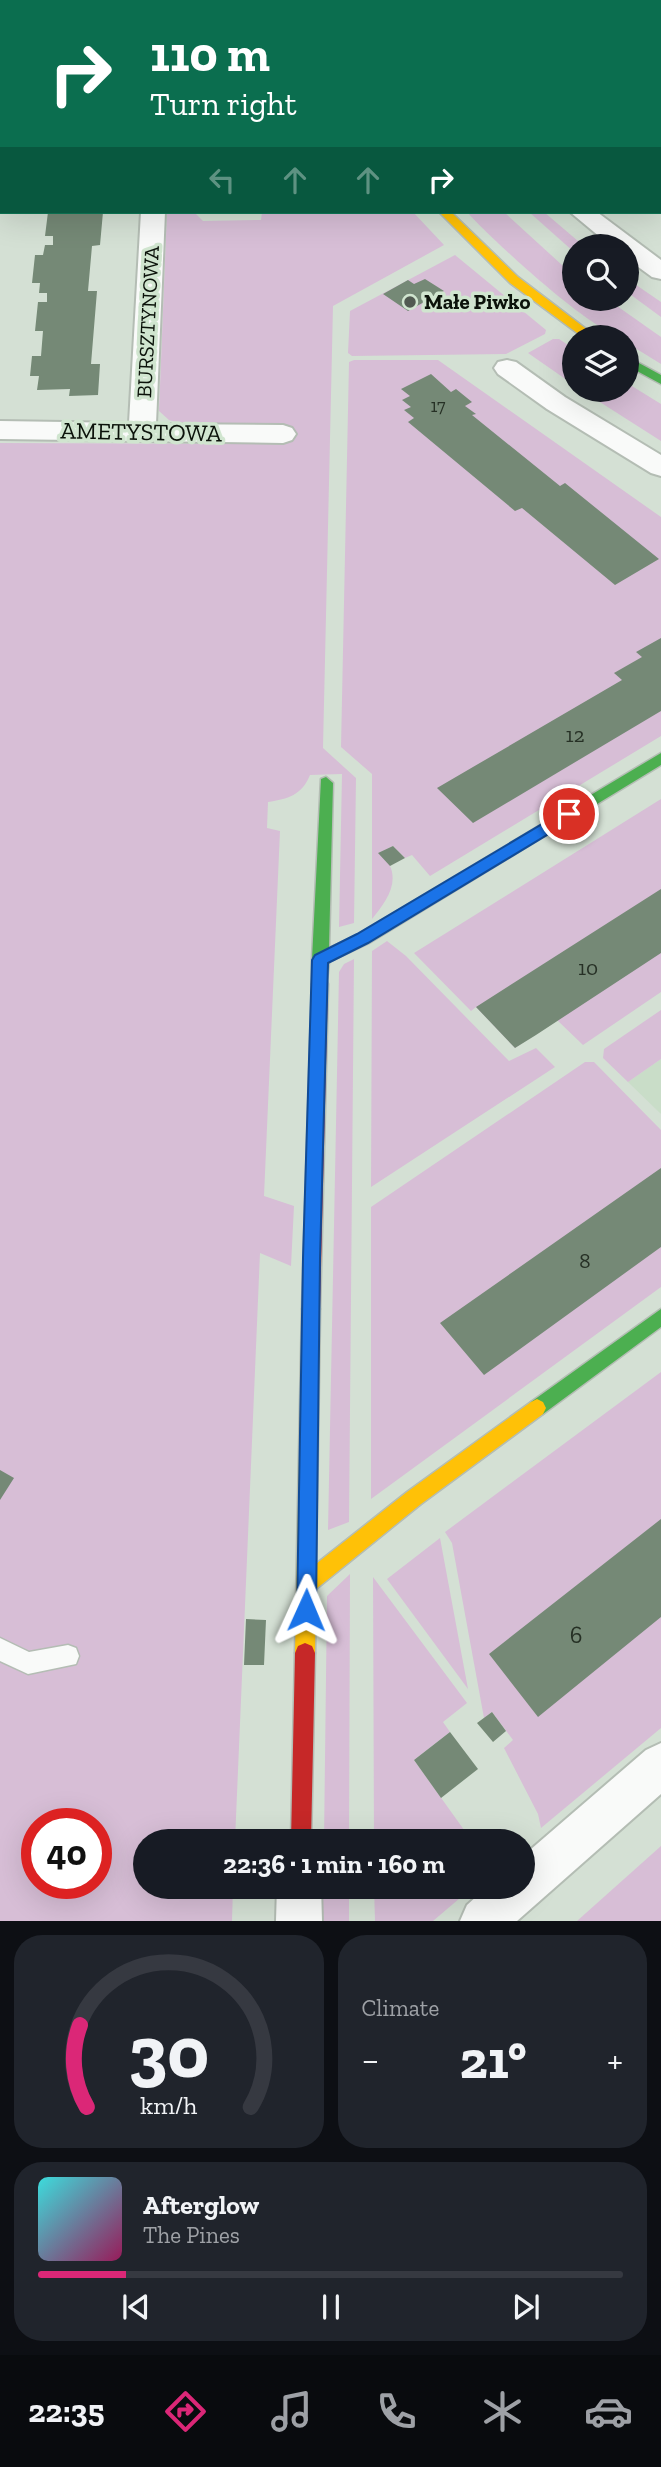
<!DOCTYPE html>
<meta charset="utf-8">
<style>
:root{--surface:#171b24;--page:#20242c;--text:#f1f3f6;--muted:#9ea1a6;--line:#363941;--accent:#db2777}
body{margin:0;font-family:"Zilla Slab",serif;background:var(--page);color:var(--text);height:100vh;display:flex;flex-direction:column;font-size:26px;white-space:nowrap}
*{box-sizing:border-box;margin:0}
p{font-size:23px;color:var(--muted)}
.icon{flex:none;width:38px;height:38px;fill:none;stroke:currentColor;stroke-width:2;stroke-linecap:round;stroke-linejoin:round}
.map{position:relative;height:1921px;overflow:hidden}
.sheet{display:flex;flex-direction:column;gap:14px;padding:14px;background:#0d0f14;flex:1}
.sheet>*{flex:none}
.banner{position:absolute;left:0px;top:0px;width:662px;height:214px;box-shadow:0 7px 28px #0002;background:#0b6e4f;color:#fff;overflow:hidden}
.tools{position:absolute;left:562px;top:234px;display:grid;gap:14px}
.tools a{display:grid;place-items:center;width:77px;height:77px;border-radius:50%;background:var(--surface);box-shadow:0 7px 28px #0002;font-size:35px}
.speed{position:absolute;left:21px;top:1808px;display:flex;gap:14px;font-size:35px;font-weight:700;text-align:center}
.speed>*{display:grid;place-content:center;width:91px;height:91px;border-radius:50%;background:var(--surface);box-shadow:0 7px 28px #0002;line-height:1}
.speed .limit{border:10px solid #d22;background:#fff;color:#111}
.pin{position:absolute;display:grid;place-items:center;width:60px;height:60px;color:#fff;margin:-30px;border:4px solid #fff;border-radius:50%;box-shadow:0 2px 7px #0007}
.me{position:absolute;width:77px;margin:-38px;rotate:1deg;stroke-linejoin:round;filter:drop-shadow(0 0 5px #0008)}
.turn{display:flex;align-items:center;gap:24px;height:147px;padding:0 35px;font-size:32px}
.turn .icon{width:91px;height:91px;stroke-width:2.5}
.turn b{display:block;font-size:49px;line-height:60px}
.lanes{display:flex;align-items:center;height:66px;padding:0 35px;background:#0003;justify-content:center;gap:35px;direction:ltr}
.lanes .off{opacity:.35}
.big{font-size:52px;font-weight:700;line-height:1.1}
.sheet .tile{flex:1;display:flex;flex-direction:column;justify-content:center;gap:10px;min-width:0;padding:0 24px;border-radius:28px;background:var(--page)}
.sheet .dial{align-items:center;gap:0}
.dial svg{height:182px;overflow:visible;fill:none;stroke:var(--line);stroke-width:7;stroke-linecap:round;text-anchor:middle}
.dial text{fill:var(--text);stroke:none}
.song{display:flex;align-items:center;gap:21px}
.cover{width:84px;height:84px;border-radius:10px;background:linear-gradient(135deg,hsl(180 70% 55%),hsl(330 70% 35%))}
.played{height:7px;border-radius:4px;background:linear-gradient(90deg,var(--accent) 15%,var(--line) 15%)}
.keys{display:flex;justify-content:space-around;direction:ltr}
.heat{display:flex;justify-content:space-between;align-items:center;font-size:38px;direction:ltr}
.sheet .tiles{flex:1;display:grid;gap:14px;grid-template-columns:1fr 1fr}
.tile:last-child{grid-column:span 2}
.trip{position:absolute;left:133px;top:1829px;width:402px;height:70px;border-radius:35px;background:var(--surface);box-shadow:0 7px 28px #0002;font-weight:700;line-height:70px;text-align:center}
.tab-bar{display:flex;height:112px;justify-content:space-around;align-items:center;background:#090b0e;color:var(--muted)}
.tab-bar .icon{width:49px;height:49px}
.tab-bar .current{color:var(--accent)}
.tab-bar b{font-size:32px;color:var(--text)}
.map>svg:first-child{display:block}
</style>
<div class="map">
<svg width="661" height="1921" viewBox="0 0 661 1921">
<rect width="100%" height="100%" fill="#d4e0d4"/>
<path fill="#c9ddc8" d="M661 1059V1114L628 1082Z"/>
<path fill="#d7bed6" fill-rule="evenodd" d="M167 212H194L203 221 261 220 262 212H413L444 245 333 306 323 748 356 778 354 923 339 927 342 774 310 775C302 795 288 799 268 802L267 828 280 831 264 1196 294 1206 291 1266 260 1253 235 1841H145V1886L233 1887 232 1921H0V443L286 444V424L180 423 169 420 159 411ZM37 1824H96V1883H37Z
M467 212H504L574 276V299H607L661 337V364L627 343 626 338C598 338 489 237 467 212Z
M529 212H544L585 247H574V252Z
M455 255 546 330 545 334 506 354 352 356 348 353 350 311Z
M626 278 661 302V317L627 292Z
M553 339H559L574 349V385L528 353Z
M354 360H438L661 517V736L430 876 412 855 405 858 393 846 379 853C382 857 389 862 390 866 399 886 383 905 372 919V774L341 747 349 362Z
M627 383 661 404V441L581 390H626Z
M661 799V992L583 1045 557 1020 515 1048 476 1007 471 1011 414 953Z
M387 941 406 956 509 1061 536 1048 555 1067 371 1187 372 951Z
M354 959 349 1522 328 1530 339 972 344 964Z
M661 1010V1059L628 1082 603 1058 604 1049Z
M585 1062H594L661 1130V1287L371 1499V1207Z
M661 1372V1728L541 1828 538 1814 504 1748 513 1740 492 1712 484 1718 452 1543 445 1532Z
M440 1538 468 1689 387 1579Z
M350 1574 349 1841H324L327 1596Z
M373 1577 467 1703 443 1722 450 1732 414 1760 472 1841H374Z
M661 1846V1921H577Z
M323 1887H349V1921H323Z
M374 1887V1886L473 1887 433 1921H375Z"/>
<path fill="#758976" d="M48 212H103L100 245 92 246 88 291H97L91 364H100L98 395 69 396 70 389 37 390 39 376H30L32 356H41L43 331H35L38 302H47V293H39L40 283H32L35 255H43L45 245H53V236H45Z
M425 279 444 291 408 311 383 294 408 280 414 284Z
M431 374 451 392 456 389 472 402 465 406 476 414 472 415 560 486 565 483 659 559 615 585 522 508 515 511 408 422 414 418 404 410 411 407 402 400 410 396 401 389Z
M661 638V711L473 823 437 788 622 680 614 673 642 657 636 652Z
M393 846 405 858 390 866 378 853Z
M661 889V953L536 1035 515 1048 476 1007Z
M661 1168V1247L484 1375 440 1323Z
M0 1470 14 1478 0 1500Z
M661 1519V1617L538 1717 489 1654Z
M246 1619 266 1620 264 1665H244Z
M492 1712 506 1731 493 1742 477 1723Z
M450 1732 478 1769 441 1798 414 1760Z"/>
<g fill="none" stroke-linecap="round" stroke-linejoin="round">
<g stroke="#b4bdb4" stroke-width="3">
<path id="lane" d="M0 1638 29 1652 68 1645 76 1648 79 1656 76 1664 28 1674 0 1661Z"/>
</g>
<g stroke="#b4bdb4" stroke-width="4">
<path id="street" d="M154 0H176V2H154Z
M431 0H453L454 2H432Z
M660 98H661V112H660Z
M0 117H2V131H0Z
M2 146V169H0V147Z
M141 212H165L156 424 283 425 292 428 296 434 292 440 283 443 0 439V421L129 423Z
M570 212H597L661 260V279L652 277 626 258V247H612Z
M507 360 516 362 565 397 661 455V476L651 473 547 409 498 374 494 368 498 362Z
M661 1743V1794L517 1921H460L467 1905 488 1886H523V1856L646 1750Z
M277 1886H321L322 1921H276Z"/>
</g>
<g stroke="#b4bdb4" stroke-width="3">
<path id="fast" d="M338 0H348L349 2H339Z
M626 356 661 375V384L626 365Z
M661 753V765L369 943 329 962 326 989H314L312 984V959L321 779 326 777 333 783 329 948 357 935Z
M661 1309V1327L543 1414 537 1417 531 1414 528 1408 531 1402Z"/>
</g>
<g stroke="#b4bdb4" stroke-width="3">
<path id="slow" d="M439 212H451L518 277 598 338H584L510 283Z
M311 1301 317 1303 320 1309 316 1564 407 1492 531 1402 537 1399 543 1402 546 1408 543 1414 421 1504 316 1589 315 1653 312 1660 305 1663 298 1660 295 1653 302 1309 305 1303Z"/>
</g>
<g stroke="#b4bdb4" stroke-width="3">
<path id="jam" d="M320 978 326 979 328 984 320 1309 317 1315 311 1317 305 1315 302 1309 312 984 314 979Z
M305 1643 312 1646 315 1653 311 1841H291L295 1653 298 1646Z"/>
</g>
<use href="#lane" fill="#f9faf9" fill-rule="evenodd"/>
<use href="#street" fill="#f9faf9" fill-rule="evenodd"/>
<use href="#fast" fill="#4caf50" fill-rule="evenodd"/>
<use href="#slow" fill="#ffc107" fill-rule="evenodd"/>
<use href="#jam" fill="#c62828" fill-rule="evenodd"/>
</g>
<path fill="#1a73e8" stroke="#114b97" stroke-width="2" d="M569 808 577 814 575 818 368 943 328 963 320 1258 316 1610 313 1617 306 1620 299 1617 297 1610 303 1258 312 960 315 955 357 934Z"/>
<circle fill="#515a51" stroke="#d0e5cf" stroke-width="2.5" cx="410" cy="302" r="7"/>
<g text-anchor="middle" stroke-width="7" stroke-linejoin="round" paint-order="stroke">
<g font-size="18" fill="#263025">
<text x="438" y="412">17</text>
</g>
<g font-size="21" font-weight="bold" fill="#0b120a" stroke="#d0e5cf" text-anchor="start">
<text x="424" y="309">Małe Piwko</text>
</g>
<g font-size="21" fill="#0b120a" stroke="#d0e5cf">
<text transform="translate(148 322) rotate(-87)" y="7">BURSZTYNOWA</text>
</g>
<g font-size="21" fill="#263025">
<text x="575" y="742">12</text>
<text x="588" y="975">10</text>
<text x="585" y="1268">8</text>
</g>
<g font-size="24" fill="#0b120a" stroke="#d0e5cf">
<text transform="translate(141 432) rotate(1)" y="8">AMETYSTOWA</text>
</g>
<g font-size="24" fill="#263025">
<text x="576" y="1643">6</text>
</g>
</g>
</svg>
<div class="tools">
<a><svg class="icon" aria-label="search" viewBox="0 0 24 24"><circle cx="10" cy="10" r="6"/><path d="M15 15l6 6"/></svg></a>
<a><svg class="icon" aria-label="layers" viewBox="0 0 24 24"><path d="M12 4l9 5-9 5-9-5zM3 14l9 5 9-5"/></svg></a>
</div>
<div class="speed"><div class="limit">40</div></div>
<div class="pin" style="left:569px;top:814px;background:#d93025"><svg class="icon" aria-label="arrive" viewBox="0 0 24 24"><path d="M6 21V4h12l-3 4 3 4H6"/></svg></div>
<svg class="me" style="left:306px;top:1610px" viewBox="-20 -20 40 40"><path d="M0-17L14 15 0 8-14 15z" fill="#1a73e8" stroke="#fff" stroke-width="4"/></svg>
<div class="trip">22:36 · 1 min · 160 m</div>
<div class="banner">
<div class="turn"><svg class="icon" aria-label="right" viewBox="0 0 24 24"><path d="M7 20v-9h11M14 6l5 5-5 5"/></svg><div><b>110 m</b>Turn right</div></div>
<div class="lanes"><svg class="icon off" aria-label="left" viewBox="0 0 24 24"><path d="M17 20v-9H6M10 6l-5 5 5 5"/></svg><svg class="icon off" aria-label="ahead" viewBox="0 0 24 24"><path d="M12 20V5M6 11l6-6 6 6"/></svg><svg class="icon off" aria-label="ahead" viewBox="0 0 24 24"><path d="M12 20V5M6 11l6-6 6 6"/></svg><svg class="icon" aria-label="right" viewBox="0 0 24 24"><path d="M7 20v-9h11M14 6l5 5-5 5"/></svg></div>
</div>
</div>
<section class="sheet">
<div class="tiles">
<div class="tile dial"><svg viewBox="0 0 100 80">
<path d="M14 69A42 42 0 1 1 86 69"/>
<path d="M14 69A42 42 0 0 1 11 33" stroke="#db2777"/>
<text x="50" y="56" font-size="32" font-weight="700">30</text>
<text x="50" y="72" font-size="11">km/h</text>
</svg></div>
<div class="tile"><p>Climate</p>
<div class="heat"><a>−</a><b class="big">21°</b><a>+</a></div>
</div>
<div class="tile">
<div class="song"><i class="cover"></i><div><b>Afterglow</b><p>The Pines</p></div></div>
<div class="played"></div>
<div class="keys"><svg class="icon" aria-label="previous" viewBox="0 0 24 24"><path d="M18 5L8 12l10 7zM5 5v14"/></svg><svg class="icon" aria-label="pause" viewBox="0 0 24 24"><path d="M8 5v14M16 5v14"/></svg><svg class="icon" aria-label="next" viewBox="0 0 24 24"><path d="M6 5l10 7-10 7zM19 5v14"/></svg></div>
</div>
</div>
</section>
<nav class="tab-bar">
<b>22:35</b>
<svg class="icon current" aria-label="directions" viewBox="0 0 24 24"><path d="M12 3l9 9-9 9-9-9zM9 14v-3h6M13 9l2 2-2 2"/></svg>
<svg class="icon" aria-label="music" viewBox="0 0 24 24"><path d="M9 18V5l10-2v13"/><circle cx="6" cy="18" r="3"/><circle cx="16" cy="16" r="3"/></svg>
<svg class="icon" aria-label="phone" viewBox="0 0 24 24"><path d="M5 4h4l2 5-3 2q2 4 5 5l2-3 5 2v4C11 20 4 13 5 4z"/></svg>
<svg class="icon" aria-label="climate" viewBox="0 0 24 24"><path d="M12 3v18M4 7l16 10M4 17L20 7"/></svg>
<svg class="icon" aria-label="car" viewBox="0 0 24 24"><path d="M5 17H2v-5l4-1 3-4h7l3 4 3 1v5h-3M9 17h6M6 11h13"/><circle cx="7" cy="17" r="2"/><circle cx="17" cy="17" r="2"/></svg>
</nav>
